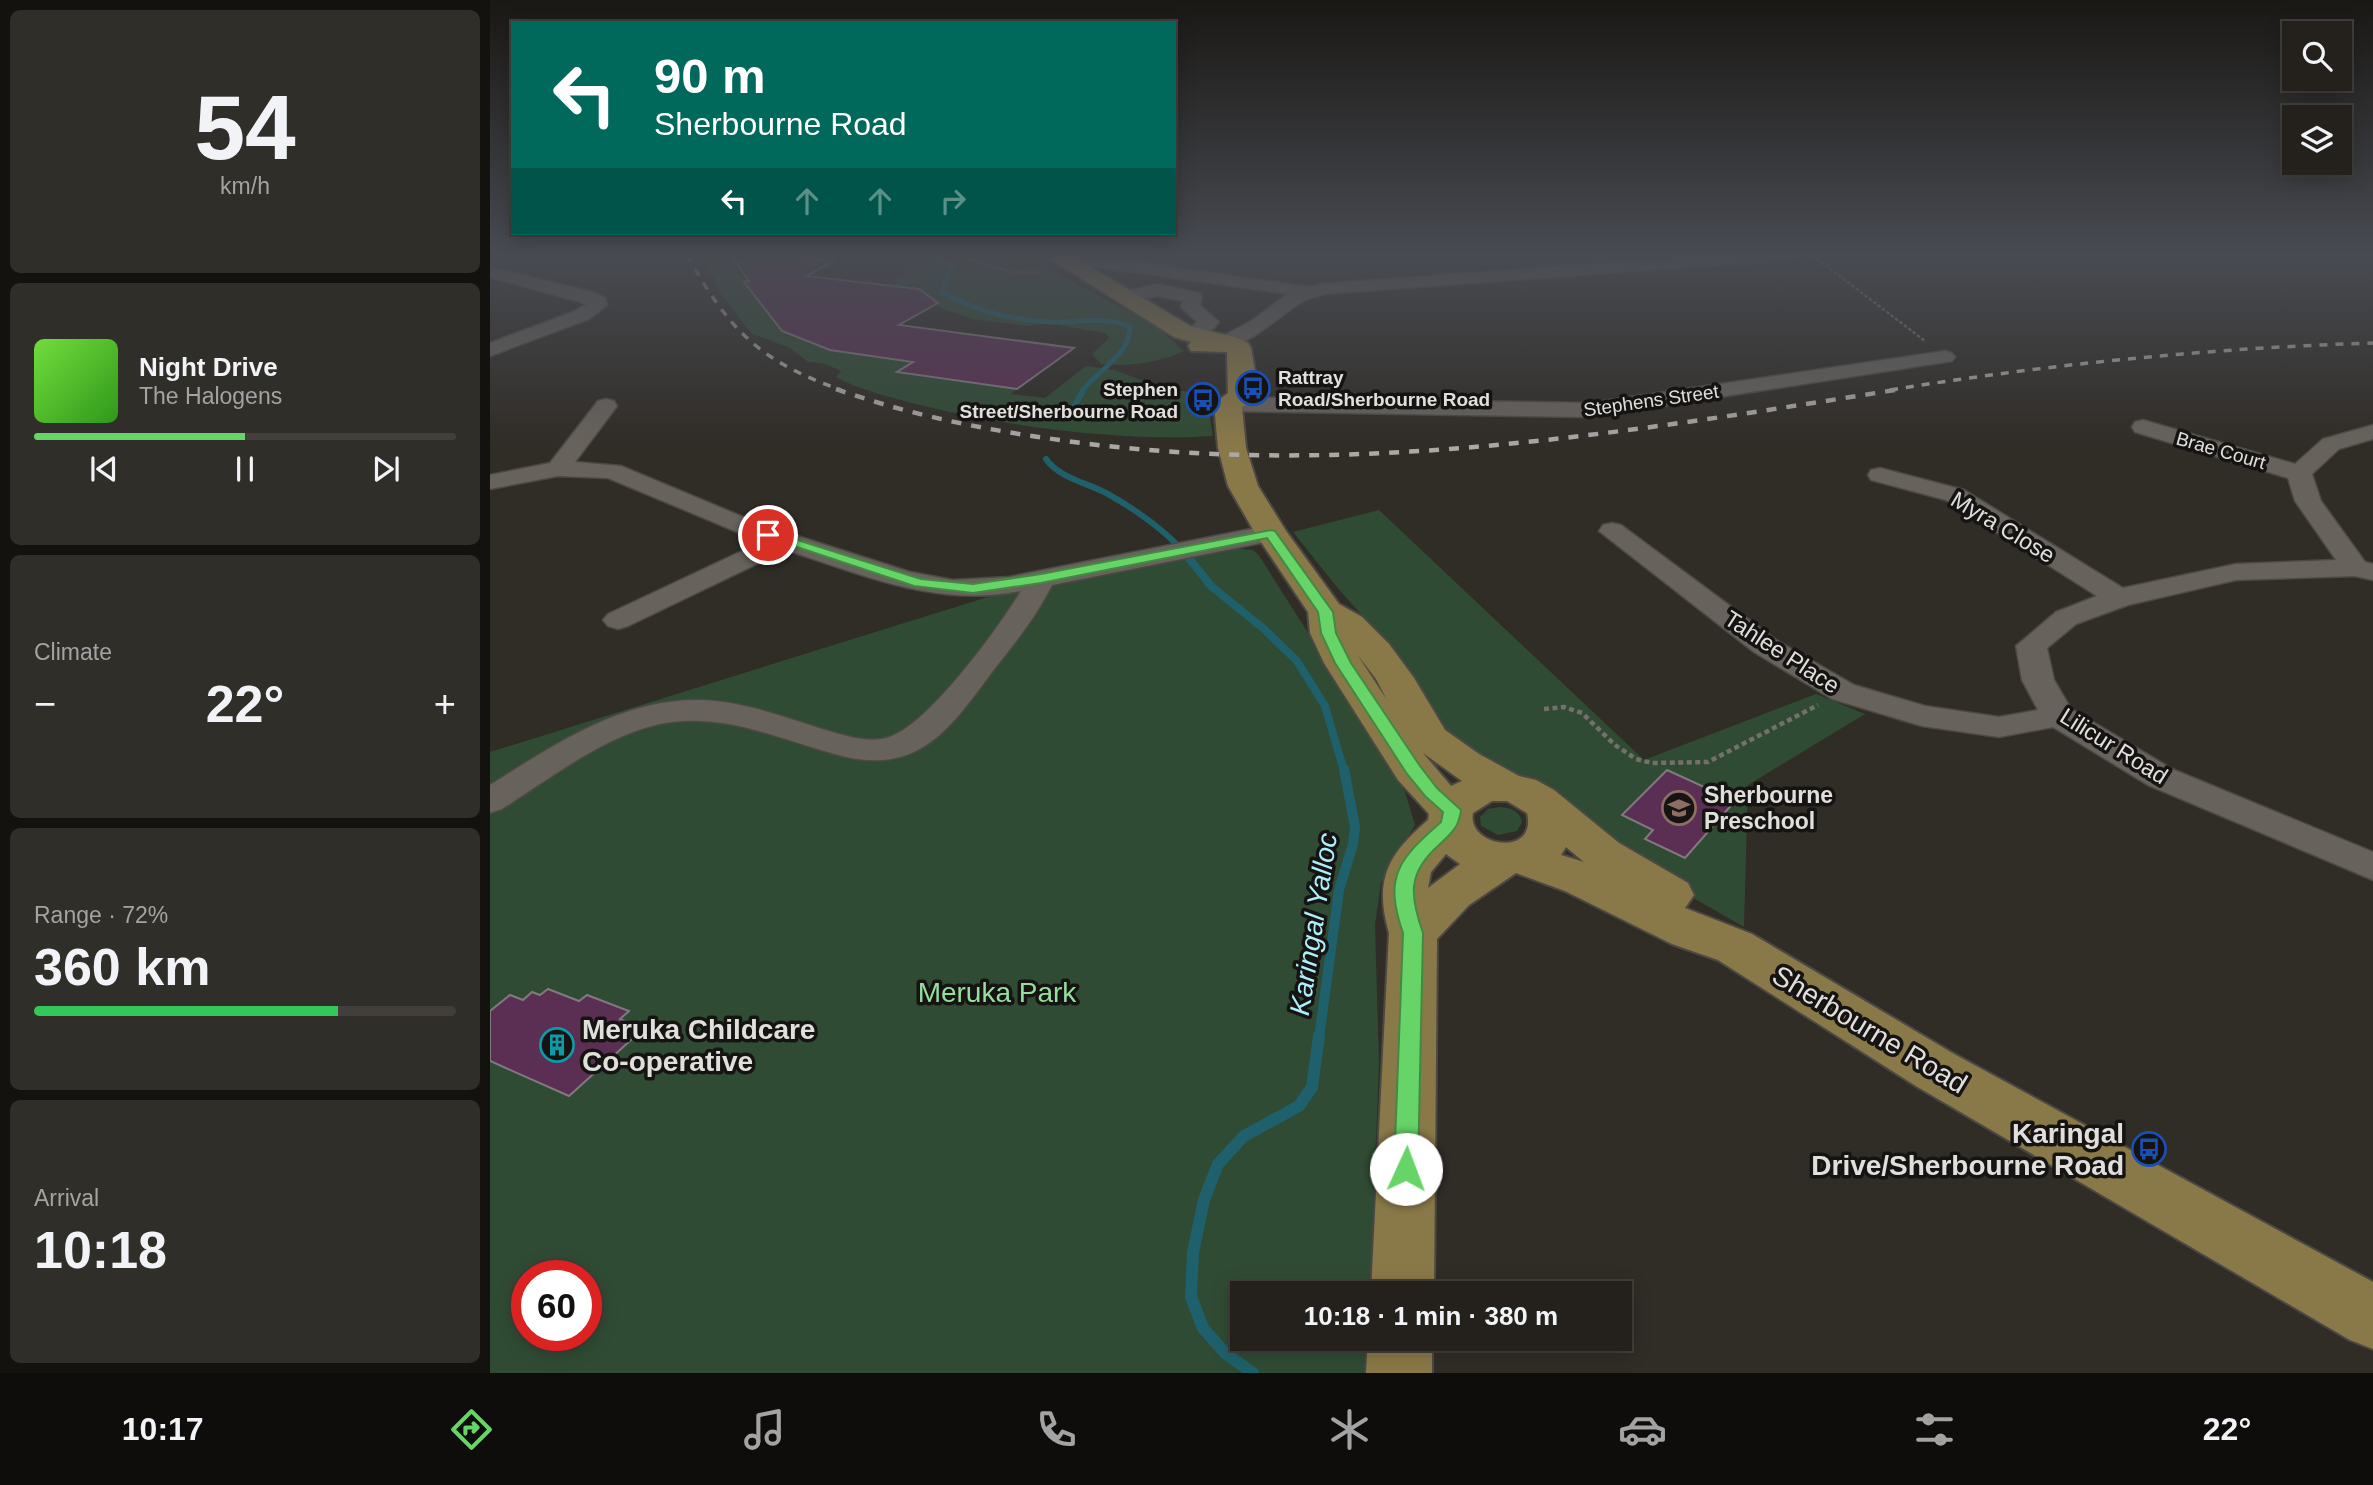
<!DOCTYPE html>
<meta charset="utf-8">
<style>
:root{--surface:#24211c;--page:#302e29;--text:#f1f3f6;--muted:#a3a3a3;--line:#413e3b;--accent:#66d466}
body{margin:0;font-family:Helvetica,sans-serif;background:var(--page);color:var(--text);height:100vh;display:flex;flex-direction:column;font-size:26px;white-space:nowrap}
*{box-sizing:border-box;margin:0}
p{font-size:23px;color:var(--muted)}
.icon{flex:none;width:38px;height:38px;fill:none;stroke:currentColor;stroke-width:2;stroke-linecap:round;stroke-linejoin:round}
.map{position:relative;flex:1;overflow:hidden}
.side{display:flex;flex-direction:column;gap:10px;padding:10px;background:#14120f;width:490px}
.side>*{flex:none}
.hud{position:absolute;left:21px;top:21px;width:665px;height:214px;border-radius:0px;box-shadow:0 4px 18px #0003,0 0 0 2px var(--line);background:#00695c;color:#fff;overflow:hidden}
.buttons{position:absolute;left:1792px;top:21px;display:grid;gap:14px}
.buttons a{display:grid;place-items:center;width:70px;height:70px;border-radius:0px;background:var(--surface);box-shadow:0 4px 18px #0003,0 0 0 2px var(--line);font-size:35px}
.speed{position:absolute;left:21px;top:1260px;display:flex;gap:14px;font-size:35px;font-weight:700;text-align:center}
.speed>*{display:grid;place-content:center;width:91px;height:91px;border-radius:50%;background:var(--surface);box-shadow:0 4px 18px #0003,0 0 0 2px var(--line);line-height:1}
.speed .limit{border:10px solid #d22;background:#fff;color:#111}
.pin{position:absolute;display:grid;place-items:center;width:60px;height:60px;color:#fff;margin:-30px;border:4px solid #fff;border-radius:50%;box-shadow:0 2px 7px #0007}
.me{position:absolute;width:77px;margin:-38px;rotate:2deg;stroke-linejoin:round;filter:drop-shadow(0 0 5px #0008)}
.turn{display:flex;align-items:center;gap:24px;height:147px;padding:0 28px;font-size:32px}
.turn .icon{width:91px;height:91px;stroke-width:2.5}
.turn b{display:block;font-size:49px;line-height:60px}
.lanes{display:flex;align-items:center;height:66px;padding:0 28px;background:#0003;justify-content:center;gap:35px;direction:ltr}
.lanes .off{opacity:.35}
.big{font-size:52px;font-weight:700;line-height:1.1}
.side .card{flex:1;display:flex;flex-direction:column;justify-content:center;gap:10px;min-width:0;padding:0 24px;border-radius:10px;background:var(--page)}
.side .dial{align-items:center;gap:0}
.dial b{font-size:91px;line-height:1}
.song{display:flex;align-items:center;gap:21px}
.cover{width:84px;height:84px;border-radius:10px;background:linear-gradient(135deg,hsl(100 70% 55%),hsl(110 70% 35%))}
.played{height:7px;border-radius:4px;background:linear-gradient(90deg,var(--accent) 50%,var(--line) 50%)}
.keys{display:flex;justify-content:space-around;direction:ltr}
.heat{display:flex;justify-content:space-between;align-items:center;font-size:38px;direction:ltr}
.charge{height:10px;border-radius:5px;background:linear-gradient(90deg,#34c759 72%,var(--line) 0)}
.trip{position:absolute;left:740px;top:1281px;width:402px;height:70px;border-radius:0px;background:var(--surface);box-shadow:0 4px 18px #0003,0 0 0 2px var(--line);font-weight:700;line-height:70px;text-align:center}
.menu{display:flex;height:112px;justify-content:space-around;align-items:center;background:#0e0d0b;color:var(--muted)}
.menu .icon{width:49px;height:49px}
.menu .current{color:var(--accent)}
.menu b{font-size:32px;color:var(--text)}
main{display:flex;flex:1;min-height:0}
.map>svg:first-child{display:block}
</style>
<main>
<section class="side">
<div class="card dial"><b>54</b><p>km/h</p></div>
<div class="card">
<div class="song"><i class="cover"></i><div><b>Night Drive</b><p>The Halogens</p></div></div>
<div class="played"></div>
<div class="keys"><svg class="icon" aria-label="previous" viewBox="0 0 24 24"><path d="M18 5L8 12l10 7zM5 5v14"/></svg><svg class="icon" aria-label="pause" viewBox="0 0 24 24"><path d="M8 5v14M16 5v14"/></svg><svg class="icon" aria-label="next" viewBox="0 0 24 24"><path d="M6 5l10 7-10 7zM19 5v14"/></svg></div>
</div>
<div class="card"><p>Climate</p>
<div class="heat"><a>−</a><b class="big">22°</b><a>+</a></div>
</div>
<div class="card"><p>Range · 72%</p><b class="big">360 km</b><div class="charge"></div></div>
<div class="card"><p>Arrival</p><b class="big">10:18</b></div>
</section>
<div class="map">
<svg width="1883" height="1373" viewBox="0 0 1883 1373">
<rect width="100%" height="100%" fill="#302c26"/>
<path fill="#422e32" d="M236 255H436L451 260 307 337 288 327Z"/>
<path fill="#304b33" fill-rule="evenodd" d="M207 255H236L284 321 320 326 419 273 413 271 427 264 401 255H507L516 260H523V255L546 256 567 273 666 326 694 351C668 363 639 367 611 364L602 354 619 338 616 333 555 323 539 326 482 319 453 309 442 301 296 332 340 350 423 362 408 372 527 389 521 394 555 398 596 366 625 370 669 387 716 395 723 436C630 442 512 426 422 403 397 396 369 390 346 377L351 372 349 370 332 363 318 362 300 348 261 333 230 293 225 280Z
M889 510 1154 760 1326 694 1375 714 1258 785 1254 927 1165 876 1043 780 1013 768 968 743 949 724 914 663 846 586 803 532Z
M743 548 763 550 768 554 911 779 925 825 891 883 885 924 889 1064 880 1293H752V1339H878L876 1373H0V752L517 591ZM37 1276H96V1335H37Z
M1010 807C1021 808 1030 811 1032 822L1027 831 1008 835 991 826 990 817 998 809Z"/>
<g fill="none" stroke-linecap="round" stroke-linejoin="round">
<path stroke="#1e616c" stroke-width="5" d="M436 255 462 265 452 292C485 311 522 320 560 322 587 323 615 315 640 327 640 355 608 370 593 390"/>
<path stroke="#1e616c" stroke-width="6" d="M577 419 594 389
M556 459C569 478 598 483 618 494 648 511 678 532 700 559"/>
<path stroke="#1e616c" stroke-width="8" d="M698 557 721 586 774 629 807 661 835 706 854 771"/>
<path stroke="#1e616c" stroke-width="10" d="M829 1038 849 890 863 844 865 827 854 769"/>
<path stroke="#1e616c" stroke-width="12" d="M763 1373 735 1353 713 1328 701 1297 703 1252 714 1200 728 1164 754 1136 809 1106 822 1087 829 1036"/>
</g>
<path fill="#5b2f54" stroke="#807a7f" stroke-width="2" d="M240 255H296L345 261 316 276 429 289 448 303 409 325 584 348 527 389 407 372 423 362 340 350 292 331 254 282 259 281Z
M1177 770 1245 801 1195 858 1155 839 1163 830 1132 815Z
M58 989 89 1001 97 995 139 1011 130 1019 153 1029 79 1096 0 1061V1011L20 995 33 1000 42 992 50 995Z"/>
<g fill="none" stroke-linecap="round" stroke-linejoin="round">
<g stroke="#4c4944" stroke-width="3">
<path id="minor" d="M597 255 820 287 831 284 1220 255H1304L1296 260 833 294C826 297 818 298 812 302 791 314 754 352 729 346L726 342 729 338 761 321 798 294 564 261 555 256Z
M0 267 106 293 115 298 117 305 99 319 0 356V343L85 311 97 304 0 277Z
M667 284 710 293 712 297 710 305 729 322C721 333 709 343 695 339L692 335 707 322 691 307 693 301 667 296 635 303 626 297 628 293Z
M1455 351 1462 353 1465 357 1462 361 1100 417 738 411 730 409 727 404 730 399 738 397 1100 403Z
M116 399 124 401 127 406 85 462 131 466 270 524 420 572 463 580 519 577 781 525 790 527 794 533 790 539 781 541 562 585C547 615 526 642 505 668 463 724 432 776 352 756 294 741 243 715 182 722 123 729 61 778 12 809L0 813V785C64 745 131 699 209 700 258 701 303 721 349 734 364 738 381 742 396 738 436 729 509 627 531 591 449 608 373 575 296 550L138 626 128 629 118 626 113 620 118 614 271 542 118 478 68 476 0 489V475L60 463 108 401Z
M1653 420 1805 464 1833 439 1883 425V439L1849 449 1822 474 1831 501 1875 562 1883 564V580L1865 576 1746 580 1638 605 1586 624 1557 648 1564 680 1581 709 1682 769 1883 852V880L1658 785 1563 727 1509 737 1432 726 1342 699 1264 652 1109 531 1113 525 1122 523 1131 525 1286 640 1364 685 1435 706 1509 717 1548 710 1532 680 1526 646 1566 612 1607 596 1456 500 1381 480 1378 475 1381 470 1390 468 1474 490 1633 588 1746 564 1846 560 1805 501 1798 478 1645 432 1642 427 1645 422Z"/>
</g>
<g stroke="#4c4944" stroke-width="4">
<path id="major" d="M554 255H580L702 327 745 337 758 343 761 348C764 369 774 395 752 407L756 448 768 486 796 531 849 604 872 617 899 644 924 678 955 730 989 754 1029 776 1046 780 1064 790 1129 843 1198 883 1204 895 1195 908 1262 934 1464 1054 1883 1282V1349L1860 1340 1426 1086 1228 960 1182 944 1075 891 1026 873 979 905 947 939 944 1293H881L899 933C884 880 897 855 938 820L939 814 908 780 834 663 820 633 818 612 765 533 738 486 728 448 724 404 738 393 737 352 701 351 698 346 701 342 684 337ZM867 654 886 679 897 700ZM933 753 972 781 961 786ZM1002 801H1017L1037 813C1048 858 976 847 983 813ZM1076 847 1094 862 1071 855ZM956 854 970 864 938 888 941 872Z
M878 1339H942V1373H876Z"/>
</g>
<path stroke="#74716c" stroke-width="2.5" stroke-dasharray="3.5 2" stroke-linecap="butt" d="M463 255 522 272H554
M1322 255 1435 341"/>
<path stroke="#74716c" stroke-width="4.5" stroke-dasharray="5 3.5" stroke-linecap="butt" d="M1054 709 1074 707 1092 713 1125 745 1146 759 1162 763 1218 762 1328 705"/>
<use href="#minor" fill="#67625c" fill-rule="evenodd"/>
<use href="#major" fill="#8a7948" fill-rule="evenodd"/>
<path stroke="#aba8a5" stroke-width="3.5" stroke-dasharray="8 8" stroke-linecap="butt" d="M197 255C239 330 269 361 351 390
M1400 390C1561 364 1721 348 1883 343"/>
<path stroke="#aba8a5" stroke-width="4.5" stroke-dasharray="10 10" stroke-linecap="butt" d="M346 389C414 413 485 428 556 438 844 482 1127 434 1411 389"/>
</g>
<linearGradient id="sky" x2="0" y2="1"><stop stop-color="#1a1815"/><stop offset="0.57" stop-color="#484b52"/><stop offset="1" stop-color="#484b52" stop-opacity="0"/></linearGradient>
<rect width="1883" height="448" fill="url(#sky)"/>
<path fill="#66d466" stroke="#428a42" stroke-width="2" d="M781 530 785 531 843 612 846 633 861 663 930 766 947 788 971 810C969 827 962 833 949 845 917 873 920 896 933 933L928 1169 925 1177 916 1180 908 1177 904 1169 913 933C893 876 909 859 951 822L953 812 935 796 917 774 845 663 831 633 828 612 777 538 551 583 483 593 424 586 271 535 273 532H282L431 579 483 584 551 574Z"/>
<defs>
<g id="bus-ring" transform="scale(1.75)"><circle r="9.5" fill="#161412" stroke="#1a4fb4" stroke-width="1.5"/><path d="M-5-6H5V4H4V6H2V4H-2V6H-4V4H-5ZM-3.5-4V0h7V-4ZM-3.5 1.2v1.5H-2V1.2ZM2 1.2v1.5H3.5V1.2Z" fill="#1a4fb4"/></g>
<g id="school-ring" transform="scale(1.75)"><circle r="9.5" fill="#161412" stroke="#8d6e63" stroke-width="1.5"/><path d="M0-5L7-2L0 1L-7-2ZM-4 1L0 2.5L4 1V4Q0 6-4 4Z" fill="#8d6e63"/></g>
<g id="building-ring" transform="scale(1.75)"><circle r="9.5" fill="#161412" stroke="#0f9aa8" stroke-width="1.5"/><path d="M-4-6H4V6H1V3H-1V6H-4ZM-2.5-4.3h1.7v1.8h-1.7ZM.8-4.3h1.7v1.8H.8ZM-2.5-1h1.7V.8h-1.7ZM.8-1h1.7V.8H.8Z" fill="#0f9aa8"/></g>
</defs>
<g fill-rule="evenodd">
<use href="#bus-ring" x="763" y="388"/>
<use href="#bus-ring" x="713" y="400"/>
<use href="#school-ring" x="1189" y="808"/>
<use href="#building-ring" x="67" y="1045"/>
<use href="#bus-ring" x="1659" y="1149"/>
</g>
<g text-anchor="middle" stroke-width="7" stroke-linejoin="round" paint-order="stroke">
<g font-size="19" font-weight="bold" fill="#e1dfdc" stroke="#161412" text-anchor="start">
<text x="788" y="384">Rattray<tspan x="788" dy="22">Road/Sherbourne Road</tspan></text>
<text x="688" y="396" text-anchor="end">Stephen<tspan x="688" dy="22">Street/Sherbourne Road</tspan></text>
</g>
<g font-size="19" fill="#e1dfdc" stroke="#161412">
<text transform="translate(1161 400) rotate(-8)" y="7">Stephens Street</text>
<text transform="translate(1731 450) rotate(16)" y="7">Brae Court</text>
</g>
<g font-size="23" fill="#e1dfdc" stroke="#161412">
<text transform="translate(1513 527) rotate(31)" y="8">Myra Close</text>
<text transform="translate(1292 652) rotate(33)" y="8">Tahlee Place</text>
<text transform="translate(1624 746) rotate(32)" y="8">Lilicur Road</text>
</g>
<g font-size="23" font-weight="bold" fill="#e1dfdc" stroke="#161412" text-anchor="start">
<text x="1214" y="803">Sherbourne<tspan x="1214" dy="26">Preschool</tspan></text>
</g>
<g font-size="28" font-style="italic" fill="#adeffb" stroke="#161412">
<text transform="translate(823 924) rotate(-81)" y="10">Karingal Yalloc</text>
</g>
<g font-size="28" fill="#96de9e" stroke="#161412">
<text x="507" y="1002">Meruka Park</text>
</g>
<g font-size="28" font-weight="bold" fill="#e1dfdc" stroke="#161412" text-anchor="start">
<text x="92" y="1039">Meruka Childcare<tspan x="92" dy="32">Co-operative</tspan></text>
<text x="1634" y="1143" text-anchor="end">Karingal<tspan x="1634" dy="32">Drive/Sherbourne Road</tspan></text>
</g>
<g font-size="28" fill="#e1dfdc" stroke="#161412">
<text transform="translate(1380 1029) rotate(31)" y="10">Sherbourne Road</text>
</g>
</g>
</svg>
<div class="buttons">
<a><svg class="icon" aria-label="search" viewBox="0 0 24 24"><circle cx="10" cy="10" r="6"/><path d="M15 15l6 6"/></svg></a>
<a><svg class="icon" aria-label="layers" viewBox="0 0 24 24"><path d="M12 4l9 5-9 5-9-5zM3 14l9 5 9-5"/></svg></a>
</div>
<div class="speed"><div class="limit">60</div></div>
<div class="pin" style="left:278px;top:535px;background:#d93025"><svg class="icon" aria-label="arrive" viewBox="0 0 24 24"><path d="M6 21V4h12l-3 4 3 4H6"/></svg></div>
<svg class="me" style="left:916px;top:1169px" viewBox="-20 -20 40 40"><circle r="19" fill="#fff"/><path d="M0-13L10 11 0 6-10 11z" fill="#66d466"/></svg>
<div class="trip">10:18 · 1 min · 380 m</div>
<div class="hud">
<div class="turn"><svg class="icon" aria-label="left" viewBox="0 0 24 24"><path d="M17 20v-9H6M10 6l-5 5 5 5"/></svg><div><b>90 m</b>Sherbourne Road</div></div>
<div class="lanes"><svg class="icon" aria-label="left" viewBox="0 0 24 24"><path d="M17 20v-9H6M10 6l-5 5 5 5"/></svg><svg class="icon off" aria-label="ahead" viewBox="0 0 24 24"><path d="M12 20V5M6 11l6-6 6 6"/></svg><svg class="icon off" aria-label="ahead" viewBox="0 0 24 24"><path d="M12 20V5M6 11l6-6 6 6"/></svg><svg class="icon off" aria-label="right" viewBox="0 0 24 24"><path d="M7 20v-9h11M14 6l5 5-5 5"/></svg></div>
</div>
</div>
</main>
<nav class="menu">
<b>10:17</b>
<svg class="icon current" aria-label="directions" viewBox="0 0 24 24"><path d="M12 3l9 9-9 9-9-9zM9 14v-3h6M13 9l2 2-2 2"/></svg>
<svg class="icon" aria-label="music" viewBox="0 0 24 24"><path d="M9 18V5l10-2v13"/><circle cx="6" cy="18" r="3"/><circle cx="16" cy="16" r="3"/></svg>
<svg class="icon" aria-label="phone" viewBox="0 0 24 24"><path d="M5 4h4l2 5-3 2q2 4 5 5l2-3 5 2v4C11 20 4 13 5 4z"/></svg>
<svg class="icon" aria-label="climate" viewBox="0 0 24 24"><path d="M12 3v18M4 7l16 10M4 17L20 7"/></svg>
<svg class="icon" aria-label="car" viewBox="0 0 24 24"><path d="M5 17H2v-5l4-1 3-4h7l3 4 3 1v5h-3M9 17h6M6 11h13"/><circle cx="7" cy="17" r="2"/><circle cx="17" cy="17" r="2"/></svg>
<svg class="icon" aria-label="filters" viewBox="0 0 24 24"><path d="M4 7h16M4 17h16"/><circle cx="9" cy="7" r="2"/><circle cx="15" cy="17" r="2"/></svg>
<b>22°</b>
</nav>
